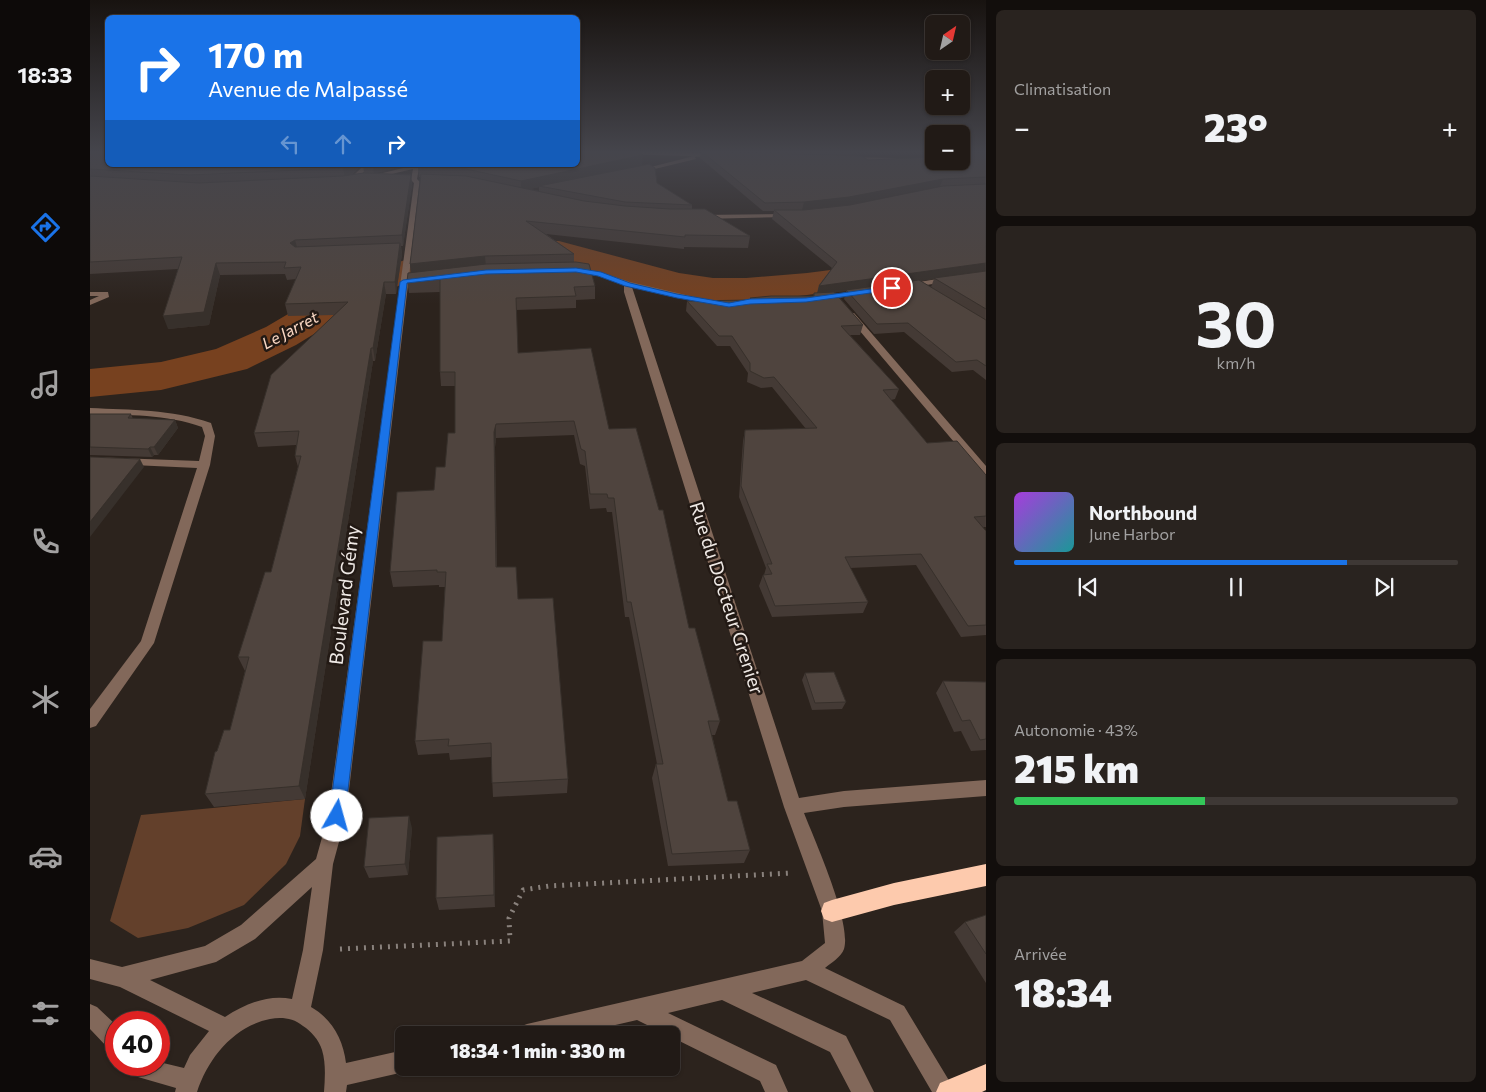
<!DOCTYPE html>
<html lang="fr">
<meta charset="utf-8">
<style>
:root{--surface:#211a16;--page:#29231f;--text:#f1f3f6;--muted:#a2a1a1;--line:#3e3835;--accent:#1a73e8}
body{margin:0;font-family:Commissioner,sans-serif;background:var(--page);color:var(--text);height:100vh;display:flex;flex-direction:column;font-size:19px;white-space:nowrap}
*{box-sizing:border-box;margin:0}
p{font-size:16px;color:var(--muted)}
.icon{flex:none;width:28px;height:28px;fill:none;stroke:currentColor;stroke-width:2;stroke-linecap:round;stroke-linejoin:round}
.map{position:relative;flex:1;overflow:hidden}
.side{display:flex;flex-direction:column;gap:10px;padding:10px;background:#120e0c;width:500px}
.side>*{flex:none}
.banner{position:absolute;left:15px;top:15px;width:475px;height:152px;border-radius:8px;box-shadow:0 1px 4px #0004,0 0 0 1px var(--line);background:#1a73e8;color:#fff;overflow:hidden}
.needle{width:32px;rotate:34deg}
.buttons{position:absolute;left:835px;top:15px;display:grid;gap:10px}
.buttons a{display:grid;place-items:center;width:45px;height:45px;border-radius:8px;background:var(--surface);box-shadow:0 1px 4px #0004,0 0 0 1px var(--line);font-size:25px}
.speed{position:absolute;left:15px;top:1011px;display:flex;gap:10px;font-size:25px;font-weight:700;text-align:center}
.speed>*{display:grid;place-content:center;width:65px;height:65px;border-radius:50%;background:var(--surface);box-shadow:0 1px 4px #0004,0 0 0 1px var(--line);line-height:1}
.speed .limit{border:8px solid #d22;background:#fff;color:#111}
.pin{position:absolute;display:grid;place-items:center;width:42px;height:42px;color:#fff;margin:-21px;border:2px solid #fff;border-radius:50%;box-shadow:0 1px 5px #0007}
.me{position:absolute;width:55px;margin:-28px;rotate:7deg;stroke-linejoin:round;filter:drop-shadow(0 0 4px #0008)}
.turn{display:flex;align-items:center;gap:18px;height:105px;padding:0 20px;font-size:22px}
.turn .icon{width:65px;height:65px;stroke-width:2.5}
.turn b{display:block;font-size:35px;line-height:42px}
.lanes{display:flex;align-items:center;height:48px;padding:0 20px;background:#0003;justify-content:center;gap:25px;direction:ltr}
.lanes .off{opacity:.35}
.big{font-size:38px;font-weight:800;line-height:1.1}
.side .widget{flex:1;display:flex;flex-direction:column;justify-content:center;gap:8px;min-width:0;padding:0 18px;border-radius:8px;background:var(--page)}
.side .dial{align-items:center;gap:0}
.dial b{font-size:65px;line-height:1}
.song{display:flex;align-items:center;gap:15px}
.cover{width:60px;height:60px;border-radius:8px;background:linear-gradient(135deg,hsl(280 70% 55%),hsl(180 70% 35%))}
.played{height:5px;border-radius:2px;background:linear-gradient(90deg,var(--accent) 75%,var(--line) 75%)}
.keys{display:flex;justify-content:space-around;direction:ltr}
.heat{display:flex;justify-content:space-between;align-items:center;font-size:28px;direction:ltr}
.charge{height:8px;border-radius:4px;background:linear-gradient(90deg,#34c759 43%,var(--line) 0)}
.trip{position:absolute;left:305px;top:1026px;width:285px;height:50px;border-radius:8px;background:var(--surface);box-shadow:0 1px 4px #0004,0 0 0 1px var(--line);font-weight:800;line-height:50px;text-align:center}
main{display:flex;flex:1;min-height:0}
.dock{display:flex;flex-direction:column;width:90px;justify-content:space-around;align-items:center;background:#0d0a09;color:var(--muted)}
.dock .icon{width:35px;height:35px}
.dock .on{color:var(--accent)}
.dock b{font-size:22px;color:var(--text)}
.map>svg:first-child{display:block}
</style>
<main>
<nav class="dock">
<b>18:33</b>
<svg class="icon on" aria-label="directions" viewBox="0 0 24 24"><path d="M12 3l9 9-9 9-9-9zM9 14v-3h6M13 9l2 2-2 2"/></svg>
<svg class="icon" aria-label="music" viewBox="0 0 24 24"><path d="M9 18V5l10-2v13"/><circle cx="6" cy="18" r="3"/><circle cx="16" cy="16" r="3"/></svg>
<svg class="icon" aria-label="phone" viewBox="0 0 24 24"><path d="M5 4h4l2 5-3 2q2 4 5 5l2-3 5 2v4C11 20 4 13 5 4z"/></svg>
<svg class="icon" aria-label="climate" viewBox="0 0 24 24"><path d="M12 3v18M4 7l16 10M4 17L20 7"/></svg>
<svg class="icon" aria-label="car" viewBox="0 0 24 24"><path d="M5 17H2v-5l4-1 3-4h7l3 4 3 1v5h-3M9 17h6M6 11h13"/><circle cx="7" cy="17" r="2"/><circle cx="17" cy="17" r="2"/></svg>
<svg class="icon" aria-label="filters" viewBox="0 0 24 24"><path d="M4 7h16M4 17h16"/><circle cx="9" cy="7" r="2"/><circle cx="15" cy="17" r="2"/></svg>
</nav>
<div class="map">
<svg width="896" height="1092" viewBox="0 0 896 1092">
<rect width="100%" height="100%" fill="#2c231d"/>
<path fill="#382920" d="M691 151H844V153L736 154Z"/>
<path fill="#63402b" d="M215 799 210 836 196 864 154 905 98 928 48 938 20 921 51 815Z"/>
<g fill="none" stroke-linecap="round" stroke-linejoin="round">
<path fill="#77411f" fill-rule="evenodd" d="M425 240 469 241 589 273 623 278H656L717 273 896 250V272L717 295 656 302H623L574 292 468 263 425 262 363 268 308 286 255 315 206 345 157 369 71 390 0 397V369L71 362 126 349 176 327 227 297 282 270 359 247Z"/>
<path stroke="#89817c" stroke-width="5" stroke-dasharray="2 6" stroke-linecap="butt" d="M250 949 420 941 419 918 433 890 459 886 701 873"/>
<path fill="#82685a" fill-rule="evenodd" d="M497 151 628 153 631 155 628 157 500 153Z
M604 156 606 159 548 173 545 171Z
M760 157 805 158 808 160 805 162 758 160Z
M274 165H280L271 175 278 179 275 181 264 175Z
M325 165H337L329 168 327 179 330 182 256 816 243 864 233 950 221 1007C242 1019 253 1039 256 1063L314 1050V1068H322L314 1072 257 1085 256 1092H234C235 1078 236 1063 232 1050 229 1040 221 1031 213 1026 203 1018 192 1017 180 1019 144 1026 118 1058 107 1092H85L86 1088 48 1077 43 1073 40 1065H69V1062L94 1068 100 1055 119 1031 30 987 0 979V959L32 967 115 946 151 925 226 859 238 816 324 183 321 180 323 169 280 179 277 177ZM222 887 213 950 202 999C178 994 155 1004 135 1017L60 980 126 962 165 939Z
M700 214 701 215 698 217 611 219 608 217 611 215Z
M482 268 509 272 540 282 630 303 626 305 542 287 709 798 754 791 896 780V796L754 807 714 813C725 841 762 923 754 949 751 957 741 963 735 968L814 1006 866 1092H842L800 1020 716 980 662 993 756 1036 784 1092H761L740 1052 632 1000 578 1013 686 1065 698 1092H675L670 1081 547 1020 482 1035H426L429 1027 437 1024 712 961 735 943 732 911 694 807 534 292V285L508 276 482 272Z
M859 277 863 279 862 281 817 288 813 286 817 284Z
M772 290 776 292 775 294 733 300 729 298 733 296Z
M0 292H18L19 297 0 305V300L9 296H0Z
M758 313H764L896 466V476L892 475 758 317Z
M0 408C41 410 81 409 121 423L125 436 120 465 64 643 6 726 0 728V709L51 641 107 468 0 463V457L109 461 115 436 112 427C76 414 38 415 0 414Z
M0 1004 7 1007 26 1025V1051L18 1048 0 1029Z"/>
<path fill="#fdcaad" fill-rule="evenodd" d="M896 864V886L804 905 742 922 734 919 731 911 734 903 742 900 804 883Z
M896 1064V1090L892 1092H846L850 1083Z"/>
</g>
<path fill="#443a35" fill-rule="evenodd" d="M0 151 18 165H272L263 173V174L274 173 273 165H317L285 173 321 175 322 185 313 246H311L312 254 306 294H296L285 361H283L215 799 124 807 115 794 127 751 140 730 155 671 148 657 181 572 208 467 205 456 206 445 168 447 164 433 244 315 198 316 195 304 206 279 197 280 195 274 130 275 119 325 78 329 88 269 0 274Z
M601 151H763L762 155 778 160 871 161V151H889L888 152 873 153 896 152V380L883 370 862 372 814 332 784 334 754 299 756 291 745 292 773 325 770 335H760L809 389 805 399 801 400 837 443 896 475V527H893L896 531V635L871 637 826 565 760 568 778 602 773 613 682 617 669 586 673 575H674L676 568 649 497 653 441 655 430 716 429 682 387 671 388 657 382 658 373 640 346H627L596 311 597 301 660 300V298L723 296 724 293H727L729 285 742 268 682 219 684 211H673L610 158 611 152H602ZM850 186H862L757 205ZM844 279 841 287 830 281Z
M552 165 567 183 602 205V209L660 236 658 248 594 247V249L456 234 484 254V262L505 286V299L486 300V308L426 310 428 353 519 429 599 628 630 721 625 735H622L638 801 660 850 654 863 578 866 562 778 566 764H567L539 617H535L522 512H517L516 508 500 509 495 466 490 464 484 435 406 438 405 447 407 567 428 599 478 779 477 793 403 797 401 757 360 760 359 753 328 755 325 741 352 641 355 587H349V585L303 587 300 572 344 490 355 467 365 433V386H351L350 372V292L319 293 317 281 321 273 320 264 330 177H329L328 167ZM449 187V191L440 189Z
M0 414H41L43 419 85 420 88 428 68 455H64L62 457 0 455Z
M715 673 756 702 752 709 722 710 712 680Z
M853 681 896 682V750L881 751 871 731 864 732 846 693Z
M322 828 318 875 279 878 274 867Z
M404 846 405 907 349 910 346 898Z
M896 915V983L864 932 875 922Z"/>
<path fill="#37302b" d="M871 151H889L888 152 871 154Z
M553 155 552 165 449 186V187L431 191V181Z
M261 165H272L263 173 264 177 255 178 253 168Z
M283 165H317L286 173 284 176Z
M321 175 322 185 313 246 312 235Z
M853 179 850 186 757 205 712 210 714 202Z
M205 240 208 251 200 243Z
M310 243 312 254 306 294 305 282Z
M395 256 396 268 321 277 320 264Z
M126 263 130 275 119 325 78 329 73 316Z
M896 263V272L727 295 729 286Z
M294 282 296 294 285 361 283 348Z
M281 348 283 361 215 799 209 786Z
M85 420 88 428 68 455 64 447Z
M406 424V438L405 447 407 582 404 432Z
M60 447 64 455 62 457 58 449Z
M50 459 54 467 0 537V522Z
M319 816 322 828 318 875 315 864Z
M403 834 404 846 405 907 404 895Z"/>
<path fill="#4f443e" stroke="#37302b" d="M0 151H18V165H261L262 167 253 168 100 175 0 169Z
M488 151H548L553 155 431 181 376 169 328 167 329 165H488Z
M611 151 772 156 778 160 844 157V161H871V151L874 154 896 152V177L853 179 759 197 714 202 675 203Z
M559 164 565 168 567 183 602 205 535 202 449 186Z
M274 173 321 175 312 235 205 240 200 243 205 247 310 243 305 282H294L283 348H281L209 786 115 794 125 752 127 751 134 730H140L159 657H148L175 572H181L211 456H205L209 431 164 433 181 375 258 302 195 304 211 267 194 268 196 262 126 263 114 312 73 316 92 257 0 262V176L109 183 253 176Z
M331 174 376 176 494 201 535 206 580 209H615L660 236 595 235V237L436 221 484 254 395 256 320 264Z
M896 184V263L729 286 747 262 684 210H714L760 205 853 186Z
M486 262 499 264 505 286 484 287 486 296 426 298 428 353 501 348 519 429 546 428 569 510H573L599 628H605L630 721H618L638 801H647L660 850 582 854 566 764H573L541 602H537L524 498H518L517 494H500L495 451 491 449 484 421 406 424 404 432 406 567H426L428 599 463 598 478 779 402 783 401 743 358 746 359 739 325 741 333 641H352L356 572H347V570L300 572 307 492 344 490 346 467H355L358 433H365V372H350V279L317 281 318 273 396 264Z
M896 271V309L844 278Z
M829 280 896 320V366L887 360 866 362 818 323 787 324 756 290Z
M744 292 773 325 751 326 809 389 793 390 837 443 867 441 896 475V516L884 517 896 531V625L878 626 831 554 755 557 778 602 685 606 673 575 682 574 677 564H682L651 486 655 430 727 428 684 377 674 378 660 371V363L642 336H629L597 301 662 300 660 298 681 296H724V293Z
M0 414H41L38 418 85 420 64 447H60L58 449 0 447Z
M0 457 50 459 0 522Z
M744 672 756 702 725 703 715 673Z
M853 681 896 682V739L890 740 880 720 872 721Z
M319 816 315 864 274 867 279 818Z
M403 834 404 895 346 898 347 837Z
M896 915V954L875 922Z"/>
<linearGradient id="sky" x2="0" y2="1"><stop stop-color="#181310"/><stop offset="0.5" stop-color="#45454c"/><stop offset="1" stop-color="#45454c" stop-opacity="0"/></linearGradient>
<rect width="896" height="304" fill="url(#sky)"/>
<path fill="#1a73e8" stroke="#114b97" d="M486 268 511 272 540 283 587 294 639 303 660 299 716 298 802 286 805 288 802 290 716 302 660 304 639 307 587 298 535 286 508 276 486 272 396 274 317 283 255 816 253 821 247 823 242 821 239 816 310 282 313 280 396 270Z"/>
<g text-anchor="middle" stroke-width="5" stroke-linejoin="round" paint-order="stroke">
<g font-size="16" font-style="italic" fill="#fbd8c4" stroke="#221914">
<text transform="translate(200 330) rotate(-28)" y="6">Le Jarret</text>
</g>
<g font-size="19" fill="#efe9e5" stroke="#221914">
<text transform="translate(254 595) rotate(-83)" y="7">Boulevard Gémy</text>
<text transform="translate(637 598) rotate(72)" y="7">Rue du Docteur Grenier</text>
</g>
</g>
</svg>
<div class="buttons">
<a><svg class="needle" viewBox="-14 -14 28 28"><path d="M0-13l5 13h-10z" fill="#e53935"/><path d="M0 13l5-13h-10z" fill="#a2a1a1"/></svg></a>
<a>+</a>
<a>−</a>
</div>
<div class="speed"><div class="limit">40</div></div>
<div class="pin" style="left:802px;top:288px;background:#d93025"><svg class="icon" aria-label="arrive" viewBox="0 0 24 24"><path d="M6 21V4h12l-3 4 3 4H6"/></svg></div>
<svg class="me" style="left:247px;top:816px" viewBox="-20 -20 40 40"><circle r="19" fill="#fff"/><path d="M0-13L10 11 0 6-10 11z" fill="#1a73e8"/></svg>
<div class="trip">18:34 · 1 min · 330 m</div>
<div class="banner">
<div class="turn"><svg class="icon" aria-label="right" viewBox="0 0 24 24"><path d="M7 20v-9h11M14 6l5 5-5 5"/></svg><div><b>170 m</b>Avenue de Malpassé</div></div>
<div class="lanes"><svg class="icon off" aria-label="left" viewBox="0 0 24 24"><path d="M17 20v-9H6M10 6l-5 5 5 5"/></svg><svg class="icon off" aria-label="ahead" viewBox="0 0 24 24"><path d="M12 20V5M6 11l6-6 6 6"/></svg><svg class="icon" aria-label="right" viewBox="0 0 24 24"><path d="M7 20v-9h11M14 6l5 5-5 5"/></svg></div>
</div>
</div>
<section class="side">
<div class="widget"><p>Climatisation</p>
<div class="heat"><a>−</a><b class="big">23°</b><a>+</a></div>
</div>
<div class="widget dial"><b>30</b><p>km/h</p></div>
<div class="widget">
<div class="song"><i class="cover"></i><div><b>Northbound</b><p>June Harbor</p></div></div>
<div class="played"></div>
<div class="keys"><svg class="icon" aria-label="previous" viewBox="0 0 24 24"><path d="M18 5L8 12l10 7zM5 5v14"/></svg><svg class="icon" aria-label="pause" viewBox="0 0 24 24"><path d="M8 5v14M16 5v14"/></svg><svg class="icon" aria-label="next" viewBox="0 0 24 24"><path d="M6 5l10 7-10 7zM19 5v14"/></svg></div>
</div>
<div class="widget"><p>Autonomie · 43%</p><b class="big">215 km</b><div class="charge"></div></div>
<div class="widget"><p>Arrivée</p><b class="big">18:34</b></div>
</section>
</main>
